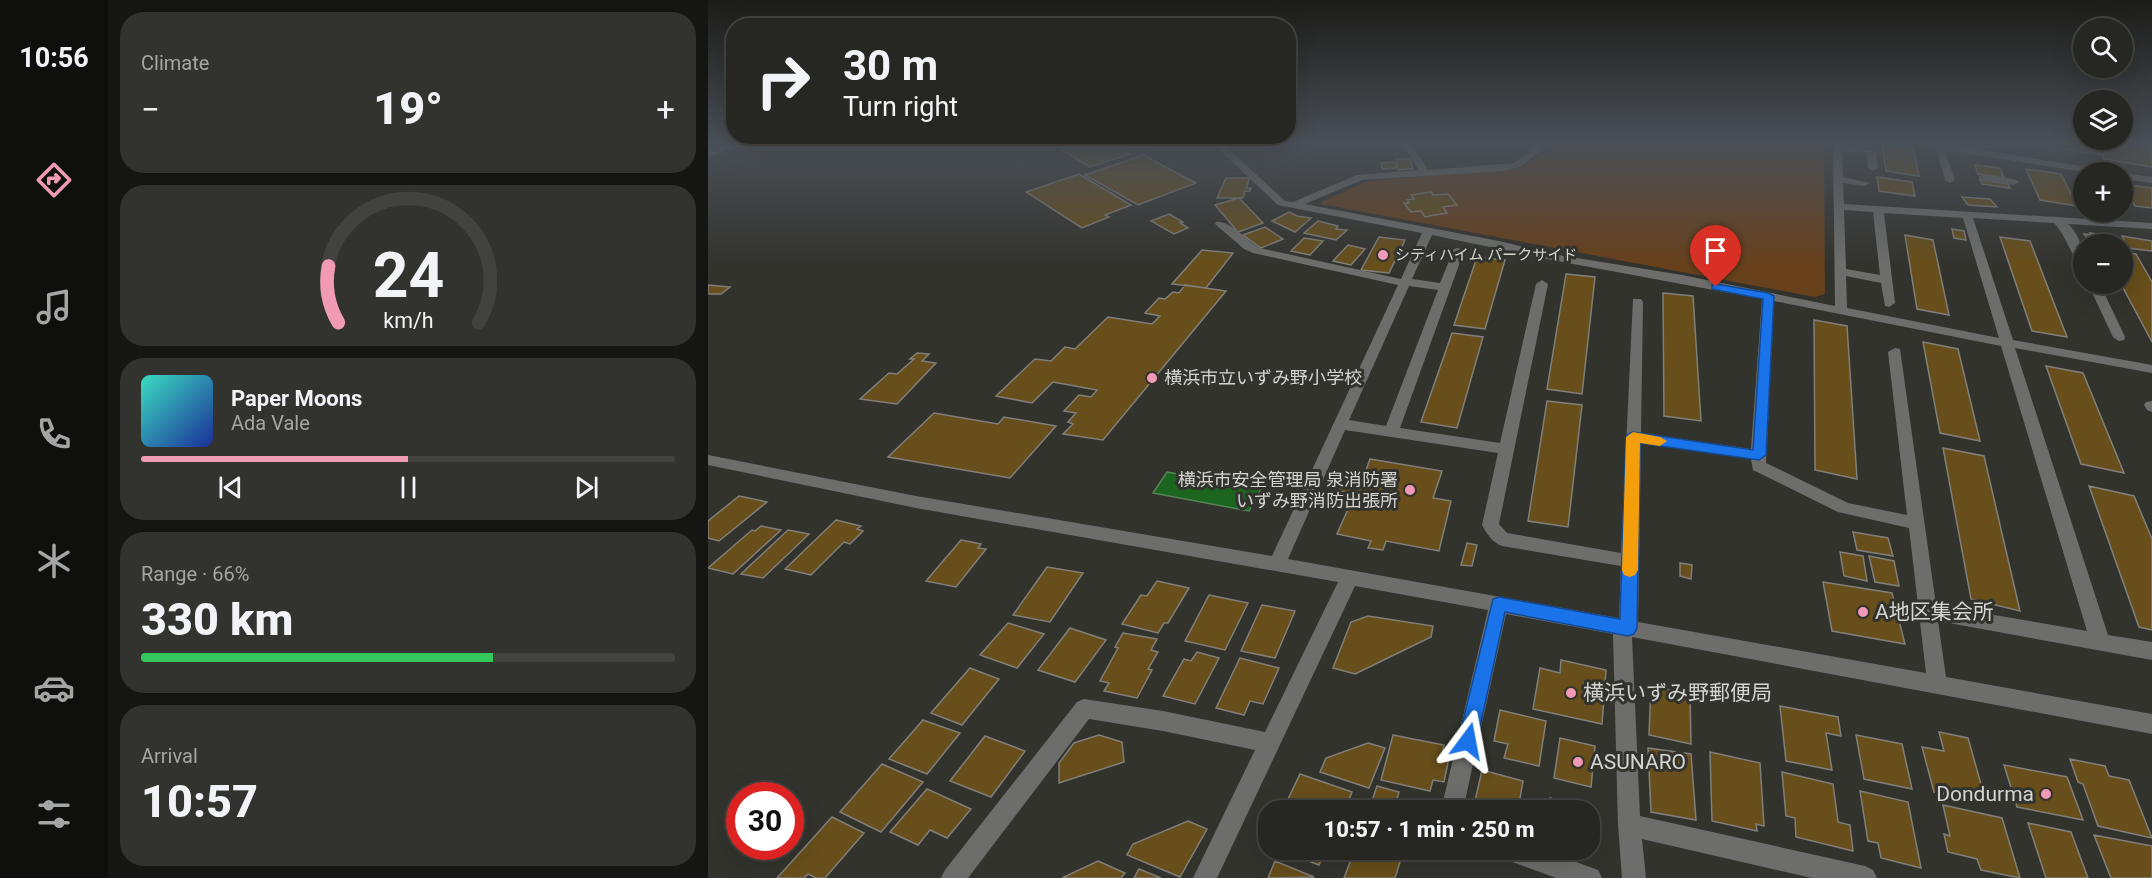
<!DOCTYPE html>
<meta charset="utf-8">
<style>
:root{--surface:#262622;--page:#32322f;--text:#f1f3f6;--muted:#a4a5a5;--line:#424340;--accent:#f09ab5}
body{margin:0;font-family:Roboto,"Noto Sans JP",sans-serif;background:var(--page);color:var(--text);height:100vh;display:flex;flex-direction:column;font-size:22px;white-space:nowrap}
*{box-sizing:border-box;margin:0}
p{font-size:20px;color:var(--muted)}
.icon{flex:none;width:33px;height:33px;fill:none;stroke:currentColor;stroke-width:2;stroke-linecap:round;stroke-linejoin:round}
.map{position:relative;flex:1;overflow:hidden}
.details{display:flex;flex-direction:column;gap:12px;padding:12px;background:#151513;width:600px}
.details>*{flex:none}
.hud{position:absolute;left:18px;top:18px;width:570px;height:126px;border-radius:24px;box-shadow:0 6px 24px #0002,0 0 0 2px var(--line);background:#262622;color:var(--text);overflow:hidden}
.fabs{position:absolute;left:1365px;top:18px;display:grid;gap:12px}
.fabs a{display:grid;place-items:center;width:60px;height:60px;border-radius:50%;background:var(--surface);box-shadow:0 6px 24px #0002,0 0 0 2px var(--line);font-size:30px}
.speed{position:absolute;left:18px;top:782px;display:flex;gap:12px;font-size:30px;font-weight:700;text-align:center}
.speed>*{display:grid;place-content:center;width:78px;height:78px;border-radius:50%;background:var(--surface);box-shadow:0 6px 24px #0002,0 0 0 2px var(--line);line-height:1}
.speed .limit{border:9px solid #d22;background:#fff;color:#111}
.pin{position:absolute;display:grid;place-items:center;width:51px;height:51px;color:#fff;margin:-62px -26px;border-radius:50% 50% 50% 0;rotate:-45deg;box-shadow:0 0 6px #0007}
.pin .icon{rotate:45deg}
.me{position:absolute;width:66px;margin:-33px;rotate:13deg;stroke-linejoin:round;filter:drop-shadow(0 0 4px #0008)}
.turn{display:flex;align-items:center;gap:21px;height:126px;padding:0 18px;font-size:27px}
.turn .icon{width:78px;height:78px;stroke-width:2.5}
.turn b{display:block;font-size:42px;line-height:51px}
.big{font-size:45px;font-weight:800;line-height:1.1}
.details .widget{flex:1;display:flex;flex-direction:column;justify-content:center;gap:9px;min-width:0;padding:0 21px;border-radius:24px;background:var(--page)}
.details .dial{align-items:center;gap:0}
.dial svg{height:156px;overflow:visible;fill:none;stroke:var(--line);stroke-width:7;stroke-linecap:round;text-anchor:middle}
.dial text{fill:var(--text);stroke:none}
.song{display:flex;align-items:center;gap:18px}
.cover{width:72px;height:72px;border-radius:9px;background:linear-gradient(135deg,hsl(170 70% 55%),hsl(230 70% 35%))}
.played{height:6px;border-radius:3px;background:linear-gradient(90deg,var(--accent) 50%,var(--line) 50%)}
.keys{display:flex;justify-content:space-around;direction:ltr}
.heat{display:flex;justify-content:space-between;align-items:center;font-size:33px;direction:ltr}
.charge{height:9px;border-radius:4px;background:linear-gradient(90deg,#34c759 66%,var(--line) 0)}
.trip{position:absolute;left:550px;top:800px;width:342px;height:60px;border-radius:24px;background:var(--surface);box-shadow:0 6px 24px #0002,0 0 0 2px var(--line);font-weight:800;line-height:60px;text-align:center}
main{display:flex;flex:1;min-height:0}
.tab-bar{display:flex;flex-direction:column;width:108px;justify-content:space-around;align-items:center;background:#0f0f0e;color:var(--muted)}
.tab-bar .icon{width:42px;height:42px}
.tab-bar .current{color:var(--accent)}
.tab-bar b{font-size:27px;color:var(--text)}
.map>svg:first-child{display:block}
</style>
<main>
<nav class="tab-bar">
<b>10:56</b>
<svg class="icon current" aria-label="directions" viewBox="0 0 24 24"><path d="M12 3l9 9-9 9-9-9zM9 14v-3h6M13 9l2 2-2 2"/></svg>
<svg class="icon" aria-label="music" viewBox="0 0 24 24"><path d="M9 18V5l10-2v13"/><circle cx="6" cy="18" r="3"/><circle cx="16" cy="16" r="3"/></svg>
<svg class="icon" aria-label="phone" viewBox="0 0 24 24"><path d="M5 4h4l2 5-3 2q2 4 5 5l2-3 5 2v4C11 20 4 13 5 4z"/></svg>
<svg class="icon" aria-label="climate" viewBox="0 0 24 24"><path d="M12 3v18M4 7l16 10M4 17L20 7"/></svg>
<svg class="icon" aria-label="car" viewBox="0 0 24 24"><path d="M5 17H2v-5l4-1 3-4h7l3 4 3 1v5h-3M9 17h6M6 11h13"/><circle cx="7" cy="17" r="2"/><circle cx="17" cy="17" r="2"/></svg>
<svg class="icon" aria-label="filters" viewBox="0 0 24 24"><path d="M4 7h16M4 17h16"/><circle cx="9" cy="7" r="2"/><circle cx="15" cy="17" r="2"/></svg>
</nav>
<section class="details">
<div class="widget"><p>Climate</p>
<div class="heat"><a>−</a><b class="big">19°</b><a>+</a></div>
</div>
<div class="widget dial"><svg viewBox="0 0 100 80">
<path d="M14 69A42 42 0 1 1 86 69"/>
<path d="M14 69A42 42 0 0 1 9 40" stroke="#f09ab5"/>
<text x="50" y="56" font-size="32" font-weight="700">24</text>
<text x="50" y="72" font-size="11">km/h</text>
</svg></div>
<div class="widget">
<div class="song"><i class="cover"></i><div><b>Paper Moons</b><p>Ada Vale</p></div></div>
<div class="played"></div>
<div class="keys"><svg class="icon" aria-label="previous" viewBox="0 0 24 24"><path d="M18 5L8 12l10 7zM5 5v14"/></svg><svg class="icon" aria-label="pause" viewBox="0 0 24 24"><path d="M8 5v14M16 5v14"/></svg><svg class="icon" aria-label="next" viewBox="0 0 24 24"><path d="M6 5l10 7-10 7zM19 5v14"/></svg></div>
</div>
<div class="widget"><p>Range · 66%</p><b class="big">330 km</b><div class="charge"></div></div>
<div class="widget"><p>Arrival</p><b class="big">10:57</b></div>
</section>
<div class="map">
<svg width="1444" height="878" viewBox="0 0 1444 878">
<rect width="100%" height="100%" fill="#33332e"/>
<path fill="#67401c" d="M847 142H1116L1117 294 1107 297 613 204V202L660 181 811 168 841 150Z"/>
<path fill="#1b651f" stroke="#528654" stroke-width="1.5" d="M459 472 553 489 541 511 445 493Z"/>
<path fill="#674e1a" stroke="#817f7b" stroke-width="1.5" d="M379 142H401L422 154 382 167 354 150Z
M409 142H453L423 151Z
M1307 142H1444V167L1396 159 1395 155Z
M1174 145 1205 149 1211 176 1178 171Z
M435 155 488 183 430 205 377 175Z
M688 159H702L705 169 690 170Z
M687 162 688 168 674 169 673 163Z
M1267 165 1292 168 1296 178 1270 174Z
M1318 169 1353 174 1369 206 1332 200Z
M371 174 423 205 397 215 401 217 374 228 318 192Z
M1169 177 1204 182 1207 196 1171 191Z
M518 178H542L538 188H543L542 191H537L535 198H509Z
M1272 180 1300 184 1302 188 1274 184Z
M1414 184 1444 188V208L1427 206Z
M723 192 725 195 740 194 749 205 735 207 739 213 717 217 713 211 703 212 696 203H701L699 200 706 199 703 195Z
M1254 197 1282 199 1289 207 1260 205Z
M531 198 555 223 530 232 507 205Z
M581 212 589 216 603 218 587 232 564 221Z
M461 214 475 222 472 223 480 228 466 234 443 221Z
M610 221 630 226 628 229 639 230 628 240 596 233Z
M557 227 575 239 553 248 535 235Z
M1244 229 1256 231 1258 240 1246 238Z
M1382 233 1390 234 1395 243 1380 240 1376 234 1384 235Z
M1197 235 1225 240 1241 315 1209 309Z
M1414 236 1444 241V251L1420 248Z
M671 237 697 240 681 273 653 270Z
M1292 237 1322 241 1359 337 1324 331Z
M596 238 615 241 602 255 583 251Z
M640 245 657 249 643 265 625 261Z
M494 250 525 253 498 288 464 284Z
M1414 252 1428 254 1444 282V342L1413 284Z
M769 257 797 260 777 329 746 325Z
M858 274 887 277 874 394 839 389Z
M0 285 22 287 13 294H0Z
M477 285 518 291 395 440 355 434 365 424 360 422 368 413 356 411 371 395 383 397 389 390 345 382 324 403 288 396 327 359 343 361 357 347 367 349 400 317 444 324 452 316 437 313 451 298 457 299 465 292 471 293Z
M955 293 985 296 993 421 956 416Z
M1106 320 1139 326 1149 479 1107 470Z
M744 333 775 337 749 428 713 422Z
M1215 342 1250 349 1272 441 1232 433Z
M209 353 221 354 214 361 228 363 189 404 152 399 181 373 189 374 206 359H202Z
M1338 366 1375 373 1416 473 1373 464Z
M839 401 874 405 860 527 820 521Z
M226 413 290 424 296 417 348 426 302 478 180 457Z
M1235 448 1276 456 1312 611 1263 599Z
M662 459 734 471 725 498 743 501 731 551 678 541 675 550 660 548 663 541 629 534 641 507 651 509 656 496 631 491 640 470 657 473Z
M1381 486 1426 496 1444 539V630L1431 627Z
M31 496 59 502 11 541 0 538V521Z
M128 520 153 526 149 529 155 531 142 544 136 542 103 575 77 569Z
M53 526 73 530 25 574 0 568 44 530 47 531Z
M80 530 101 534 55 578 33 574Z
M1145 532 1180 538 1185 556 1149 550Z
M253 540 273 544 270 548 278 549 248 587 218 581Z
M759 543 769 545 764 566 753 565Z
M1132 552 1155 556 1159 581 1136 576Z
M1161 556 1186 561 1191 586 1167 582Z
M972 563 984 565 983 579 972 576Z
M339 567 375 573 342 622 305 615Z
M449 581 481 588 460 623H456L450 633 414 624 433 595 439 596Z
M1115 582 1184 593 1197 644 1124 631Z
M501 595 540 603 517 650 477 641Z
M554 605 587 611 567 658 533 651Z
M660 616 725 626 723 637 647 674 625 668 643 622Z
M300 623 336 634 309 668 272 655Z
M362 628 398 640 367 682 330 670Z
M415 633 449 639 443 650 450 652 440 669 444 670 429 698 396 691 401 683 392 681 410 648 407 647Z
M489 652 511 658 487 704 455 696 476 659 483 661Z
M532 658 571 668 555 704 542 701 536 715 508 708Z
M853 660 898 670 894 724 825 709 832 668 852 673Z
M262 668 291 679 254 725 223 713Z
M943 686 982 694 983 744 941 735Z
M1072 706 1130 717 1133 736 1118 733 1124 770 1078 761Z
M792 710 838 721 831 766 796 758 800 744 786 741Z
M215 720 252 733 219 774 181 759Z
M1231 732 1260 738 1278 802 1226 792 1214 747 1236 751Z
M391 735 414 742 416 762 351 783V763L366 743Z
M685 735 736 745 734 756 741 758 736 782 725 780 722 791 673 780Z
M1148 735 1194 744 1204 789 1156 779Z
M277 736 317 751 283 797 242 781Z
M852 738 887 746 883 787 846 778Z
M660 743 677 748 661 788 612 772 618 758Z
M940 748 983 754 988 820 943 812Z
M1002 752 1052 763 1056 826 1048 824 1049 831 1004 821Z
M1362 759 1397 766 1401 776 1421 780 1444 838 1390 826 1375 784 1370 782Z
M174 764 215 782 173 832 132 812Z
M1296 765 1359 777 1375 820 1309 807Z
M774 770 815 781 810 810H765Z
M1074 772 1125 784 1130 822 1142 825 1145 851 1088 837 1087 818 1078 816Z
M592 774 644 792 637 810H611L580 799Z
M669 786 691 792 689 799 694 800 692 810H661Z
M219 789 263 809 239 838 222 830 210 845 182 832Z
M1152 791 1200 802 1213 868 1173 858 1170 843 1160 841Z
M842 798 883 808 882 819V810H840Z
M1235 805 1294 818 1312 878 1273 870 1269 859 1240 852 1236 834 1242 836Z
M124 817 156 833 117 878H108L100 874 96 878H69Z
M480 821 499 829 472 877 419 855 425 844Z
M1320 823 1363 832 1380 878H1338Z
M1386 835 1444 846V878H1403Z
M584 849H618L611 865 582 854Z
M647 849H663L693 859 687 878H636Z
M390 861 417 873 413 878H354Z
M567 861 606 877 560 878Z
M431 869 453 878H426Z"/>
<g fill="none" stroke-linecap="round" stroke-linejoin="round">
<path fill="#6d6e6c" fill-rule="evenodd" d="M31 142H46L0 157V151Z
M503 142H513L577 201 585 202 649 175 711 170 693 142H702L720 170 806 163 834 142H844L812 167 794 171 654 180 597 204 791 241 844 254 974 275 1127 306 1125 142H1133L1134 145 1168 152 1170 168 1165 171 1160 168 1159 154 1134 150 1135 177 1162 183 1157 186 1135 183 1136 204 1444 223V229L1360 224C1372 235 1376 251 1376 266 1364 261 1358 234 1346 223L1265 218 1305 340 1444 365V373L1307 348 1400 635 1444 642V660L1230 621 1238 677 1444 714V734L924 637 932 816 1157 866 1165 870 1169 878H1104L934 839 938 878H914L910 825 905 634 798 614 755 810H733L780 610 647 586 509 878H485L547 750 455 731 381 719 260 878H233L237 870 369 702 376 699 455 711 557 732 630 582 208 508 0 465V455L208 496 564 556 690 285 545 253 536 249 507 224 508 222C523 220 539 242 552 248L693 279 714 233 570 205ZM1136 210 1165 212 1172 275 1138 269ZM1176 213 1255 218 1291 338 1139 308 1138 276 1173 283 1177 306 1181 307 1187 303ZM724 235 844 260 1054 299 1043 449 933 433 935 302 933 299H925L913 553 799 533 791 524 840 284 834 280 828 284 792 443 692 428 756 251 750 248 746 249 732 283 704 279ZM701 286 730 290 678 426 641 420ZM1066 301 1293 346 1379 631 1228 605 1192 349 1187 348 1180 352 1199 515 1140 503 1058 463ZM637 430 790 453 774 525C778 533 785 543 794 546L913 566 911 618 580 559ZM933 443 1043 459 1045 470 1130 512 1201 528 1218 673 930 622Z
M1201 142H1223L1392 169 1397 172H1377L1237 150 1247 180 1242 183 1237 180 1228 148Z
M1414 173 1444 177V183L1414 179Z
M1274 175 1306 179 1311 182 1306 185 1271 180V176Z
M1380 284H1392L1417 337 1416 340 1411 341 1405 337Z
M1444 401V412L1439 410 1436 405 1438 402Z
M787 849H833L890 870 894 878H848L791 857Z"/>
</g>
<linearGradient id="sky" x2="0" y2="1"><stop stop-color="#1c1c19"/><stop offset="0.54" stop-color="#4a5057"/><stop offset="1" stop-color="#4a5057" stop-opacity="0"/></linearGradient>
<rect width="1444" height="265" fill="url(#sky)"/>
<path fill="#1a73e8" stroke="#114b97" stroke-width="1.5" d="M1008 284 1060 293 1066 296 1058 455 1051 460 932 443 929 628 926 634 920 636 797 612 769 741 767 748 760 751 753 748 750 741 785 599 791 597 912 619 918 437 920 434 925 432 1045 450 1055 299 1004 289V285Z"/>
<path fill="#f59e0b" d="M925 432 952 437 959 441 952 446 932 443 930 570 927 575 922 577 916 575 914 570 918 437Z"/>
<g fill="#f09ab5" stroke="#33332e" stroke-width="2">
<circle cx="675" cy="255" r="6"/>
<circle cx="444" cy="378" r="6"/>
<circle cx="702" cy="490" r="6"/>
<circle cx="1155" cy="612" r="6"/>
<circle cx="863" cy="693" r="6"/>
<circle cx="870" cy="762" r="6"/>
<circle cx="1338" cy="794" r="6"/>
</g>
<g text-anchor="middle" stroke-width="6" stroke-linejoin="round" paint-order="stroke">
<g font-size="15" fill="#d4d4d1" stroke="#33332e" text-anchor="start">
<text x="687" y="260">シティハイム パークサイド</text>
</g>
<g font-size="18" fill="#d4d4d1" stroke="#33332e" text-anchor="start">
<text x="456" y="384">横浜市立いずみ野小学校</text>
<text x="690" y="486" text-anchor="end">横浜市安全管理局 泉消防署<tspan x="690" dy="21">いずみ野消防出張所</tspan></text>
</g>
<g font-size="21" fill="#d4d4d1" stroke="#33332e" text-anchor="start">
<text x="1167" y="619">A地区集会所</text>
<text x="875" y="700">横浜いずみ野郵便局</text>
<text x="882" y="769">ASUNARO</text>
<text x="1326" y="801" text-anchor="end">Dondurma</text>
</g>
</g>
</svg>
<div class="fabs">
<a><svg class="icon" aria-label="search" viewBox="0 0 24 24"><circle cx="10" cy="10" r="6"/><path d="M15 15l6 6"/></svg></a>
<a><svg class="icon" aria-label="layers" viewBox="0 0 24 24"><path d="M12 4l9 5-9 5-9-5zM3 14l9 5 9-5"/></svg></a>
<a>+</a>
<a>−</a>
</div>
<div class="speed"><div class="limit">30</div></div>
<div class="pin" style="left:1008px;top:287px;background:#d93025"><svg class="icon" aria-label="arrive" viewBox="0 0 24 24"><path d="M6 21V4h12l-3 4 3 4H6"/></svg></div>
<svg class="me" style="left:760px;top:741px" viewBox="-20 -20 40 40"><path d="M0-17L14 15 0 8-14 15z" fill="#1a73e8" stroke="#fff" stroke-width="4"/></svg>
<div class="trip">10:57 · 1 min · 250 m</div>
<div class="hud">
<div class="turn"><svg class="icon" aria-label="right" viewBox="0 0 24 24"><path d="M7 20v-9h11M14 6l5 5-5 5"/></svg><div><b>30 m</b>Turn right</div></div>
</div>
</div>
</main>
